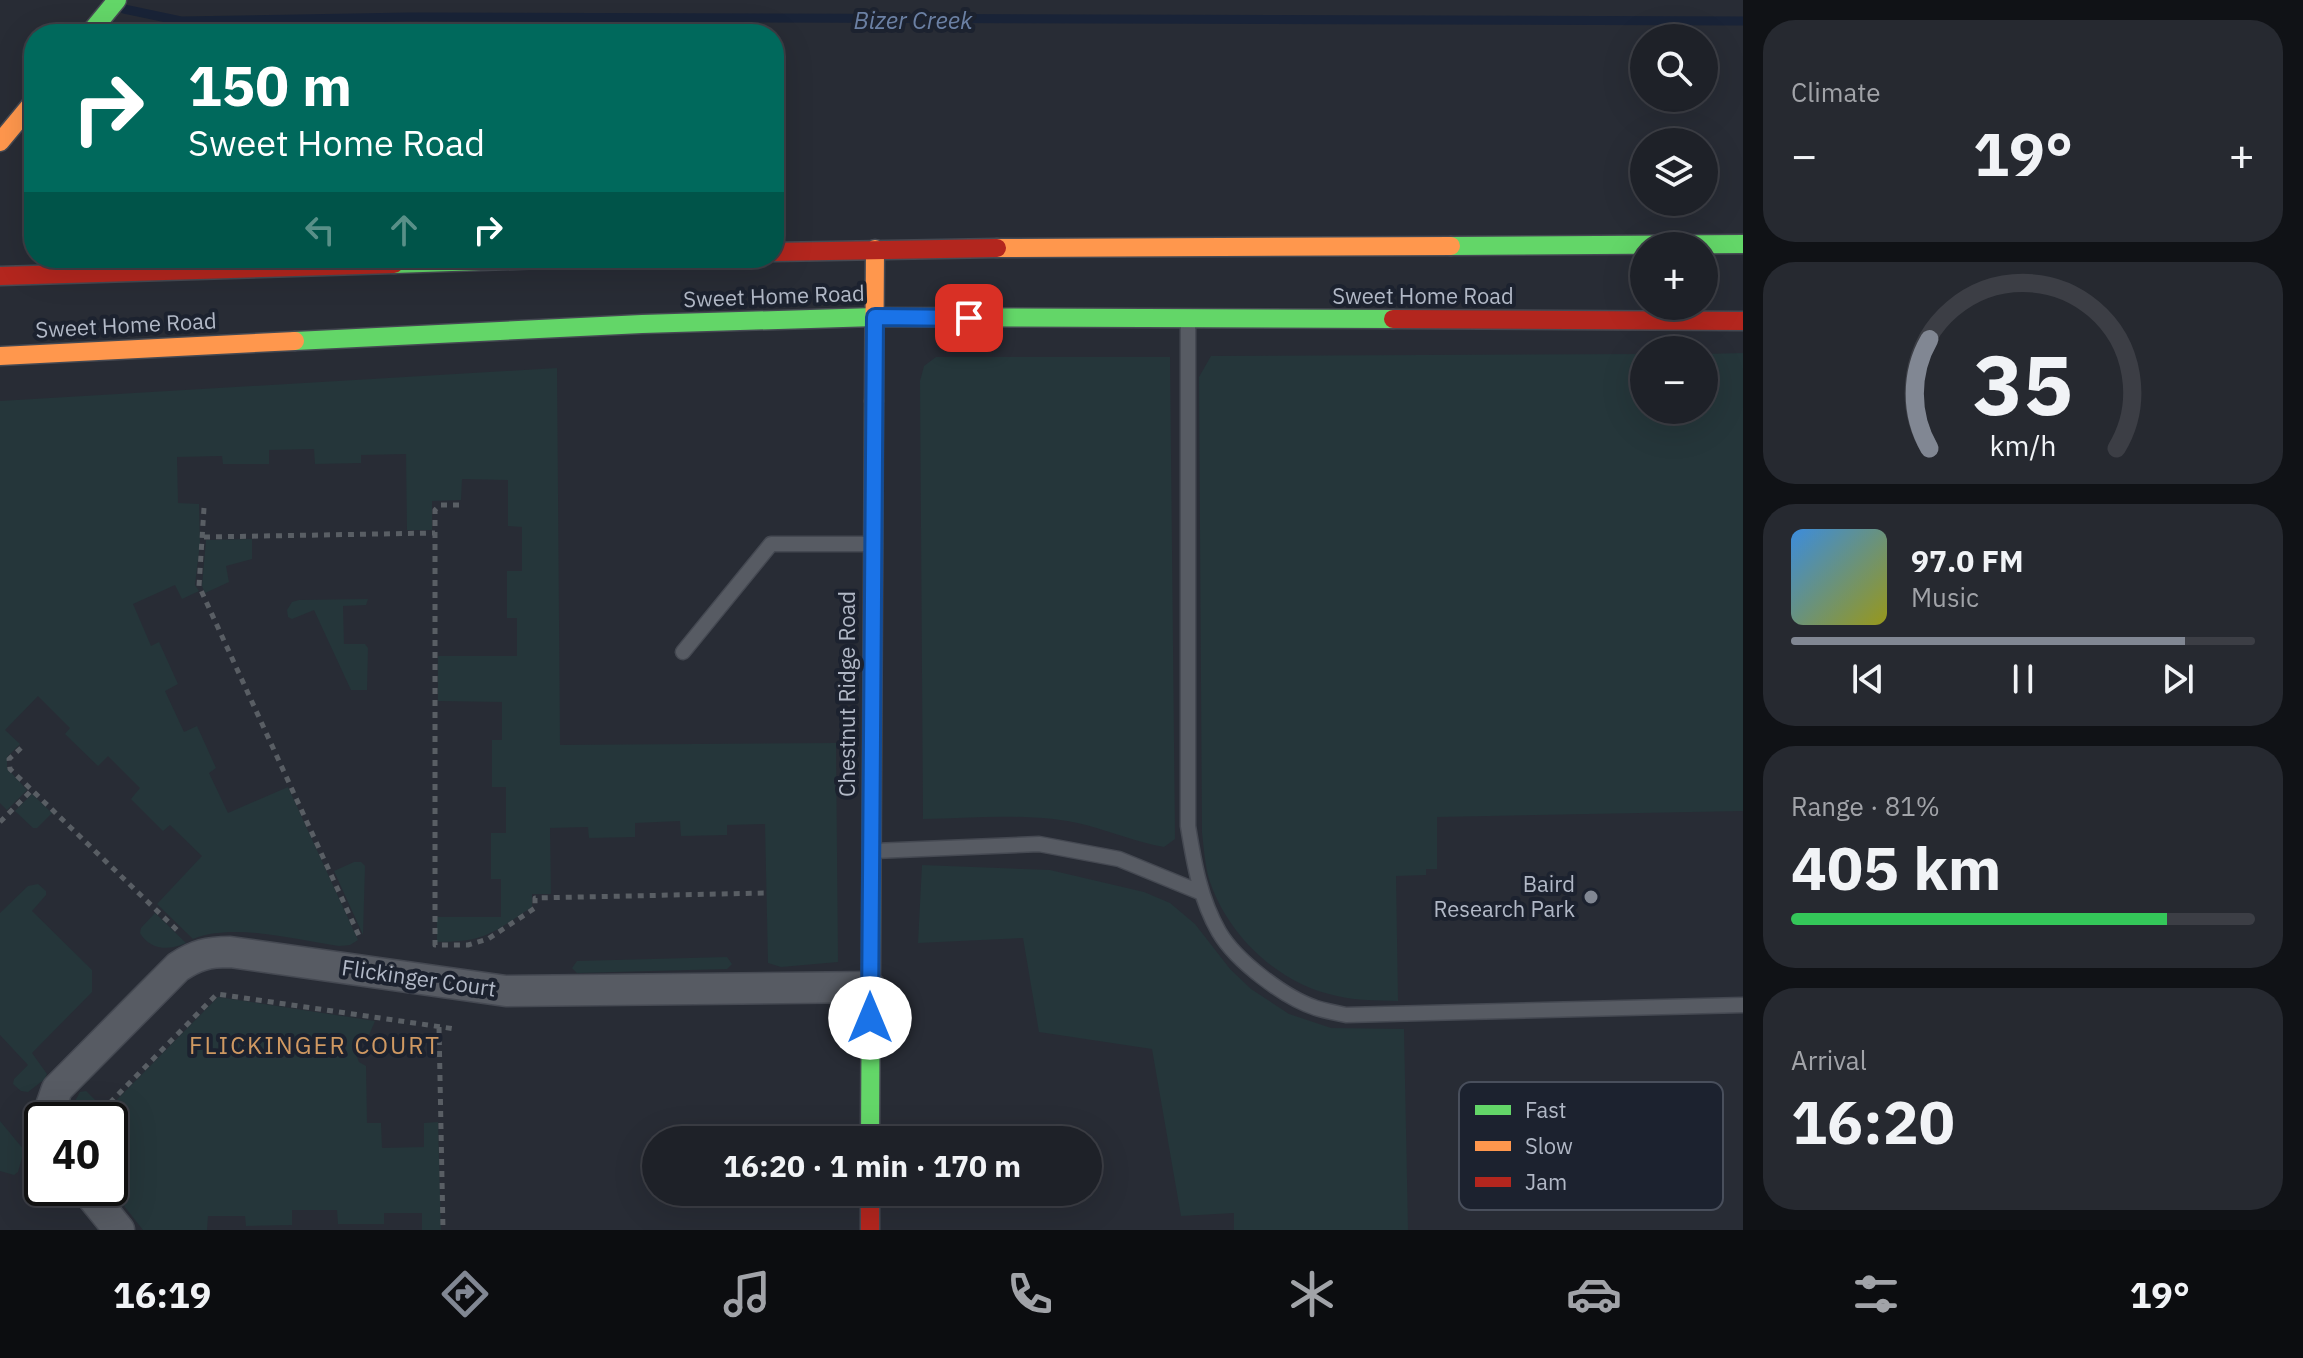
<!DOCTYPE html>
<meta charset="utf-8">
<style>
:root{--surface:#1e2128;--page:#262930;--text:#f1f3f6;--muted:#a1a3a8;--line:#3c3e45;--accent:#818793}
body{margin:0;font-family:"IBM Plex Sans",sans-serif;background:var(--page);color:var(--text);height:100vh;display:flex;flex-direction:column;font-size:30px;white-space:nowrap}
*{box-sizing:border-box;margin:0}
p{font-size:26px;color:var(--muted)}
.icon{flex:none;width:44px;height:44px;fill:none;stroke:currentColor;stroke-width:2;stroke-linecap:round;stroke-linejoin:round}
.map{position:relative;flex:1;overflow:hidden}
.side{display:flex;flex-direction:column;gap:20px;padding:20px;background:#101216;width:560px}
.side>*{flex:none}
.top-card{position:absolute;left:24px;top:24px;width:760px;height:244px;border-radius:32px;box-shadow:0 8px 32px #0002,0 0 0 2px var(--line);background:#00695c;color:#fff;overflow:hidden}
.buttons{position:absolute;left:1630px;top:24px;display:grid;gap:16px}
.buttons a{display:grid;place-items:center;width:88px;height:88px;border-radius:50%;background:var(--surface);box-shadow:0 8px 32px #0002,0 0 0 2px var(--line);font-size:40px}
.speed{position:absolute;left:24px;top:1102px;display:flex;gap:16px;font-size:40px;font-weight:700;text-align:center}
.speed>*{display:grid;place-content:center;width:104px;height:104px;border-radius:50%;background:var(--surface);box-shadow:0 8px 32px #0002,0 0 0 2px var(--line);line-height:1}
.speed .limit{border:4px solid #111;border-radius:12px;background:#fff;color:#111}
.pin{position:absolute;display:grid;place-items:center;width:68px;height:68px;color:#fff;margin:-34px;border-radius:16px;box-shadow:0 4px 12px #0006}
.me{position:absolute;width:88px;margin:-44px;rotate:0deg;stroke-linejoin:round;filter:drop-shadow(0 0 6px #0008)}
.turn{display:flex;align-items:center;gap:28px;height:168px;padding:0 32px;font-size:36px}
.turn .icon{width:104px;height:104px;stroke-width:2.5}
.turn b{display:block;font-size:56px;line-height:68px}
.lanes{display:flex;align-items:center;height:76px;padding:0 32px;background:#0003;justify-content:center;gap:40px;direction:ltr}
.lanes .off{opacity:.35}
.big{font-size:60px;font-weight:800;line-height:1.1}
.side .card{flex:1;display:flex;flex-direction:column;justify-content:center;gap:12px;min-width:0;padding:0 28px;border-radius:32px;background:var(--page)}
.side .dial{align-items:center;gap:0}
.dial svg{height:208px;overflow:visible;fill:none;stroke:var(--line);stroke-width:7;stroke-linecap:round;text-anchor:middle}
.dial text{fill:var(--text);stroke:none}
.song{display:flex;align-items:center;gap:24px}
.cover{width:96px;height:96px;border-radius:12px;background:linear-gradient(135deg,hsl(210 70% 55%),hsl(60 70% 35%))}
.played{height:8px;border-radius:4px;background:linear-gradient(90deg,var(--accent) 85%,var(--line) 85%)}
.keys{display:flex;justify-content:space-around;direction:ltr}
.heat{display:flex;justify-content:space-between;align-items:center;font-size:44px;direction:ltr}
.charge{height:12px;border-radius:6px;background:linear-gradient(90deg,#34c759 81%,var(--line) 0)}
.trip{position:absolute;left:642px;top:1126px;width:460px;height:80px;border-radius:40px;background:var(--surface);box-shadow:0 8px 32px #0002,0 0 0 2px var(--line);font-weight:800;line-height:80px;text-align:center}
.tab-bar{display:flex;height:128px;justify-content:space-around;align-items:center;background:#0c0d10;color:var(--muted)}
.tab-bar .icon{width:56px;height:56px}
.tab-bar .active{color:var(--accent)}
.tab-bar b{font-size:36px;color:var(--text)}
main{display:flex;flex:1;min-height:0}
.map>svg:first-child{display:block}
</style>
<main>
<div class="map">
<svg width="1743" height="1230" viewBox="0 0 1743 1230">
<rect width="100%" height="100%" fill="#282c35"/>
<path fill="#25363a" d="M1743 353V811L1437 817V869H1426V875L1396 876 1398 1001C1377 1000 1357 1001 1337 996 1279 984 1229 937 1210 882 1205 867 1204 849 1202 833L1199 377 1211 356 1644 354V410H1704V354Z
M936 357H1170L1175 839 1164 847C1137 842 1112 832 1086 825 1034 812 977 818 923 819L920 381 924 366Z
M557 368 560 745 836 743 838 962 781 967 768 963 765 824 727 825V835L681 836 680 821 635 823V837L589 838 588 827 550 828 551 894H532V907C492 933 486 942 437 942V917H501V879H491V833H506V787H492V740H502V702L438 701V656H517V618H507V571H522V527L508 526V480L462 479 461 500 432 501V530H407L406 454 361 455V463L315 464 314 449 269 450V464H223L222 456 177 457 178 503 199 504 200 543 195 585 199 591 182 599 175 585 133 604 151 646 159 642 178 684 165 691 184 732 197 726 216 768 209 773 228 813 288 787 358 940 350 945 339 946C296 940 232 922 193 939L157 904 202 856 170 825 163 831 131 799 140 788 108 756 98 766 65 734 70 728 38 696 5 730 20 744 7 757V768L27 790 7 810 0 803V401Z
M252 539V559L226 566 229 582 205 593 202 586 206 540Z
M368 599 366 605 343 606 344 644H365L368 648 367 690H351L314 610 292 619 288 617 287 610 292 602 299 600Z
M32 794 52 813 37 828H33L15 811Z
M354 862H361L365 866 363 935 334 871Z
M922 865 1050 870 1144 892 1170 903 1195 924 1230 969 1251 989 1289 1014 1331 1028 1404 1029 1408 1230H1234V1213L1181 1216 1152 1049 1039 1032 1023 938 918 943Z
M38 884 46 891V895L32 911 92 970V992L32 1053 47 1074 45 1079 28 1092 21 1091 13 1084 14 1079 28 1065 0 1035V913L28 886Z
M155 913 186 943C169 951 150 950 140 933L141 928Z
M727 957 732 964 727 969 577 973 572 968 577 961Z
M218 997 375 1021 369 1035 355 1052 359 1062 366 1066 367 1123H381L382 1148 424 1147V1123L438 1122 441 1230H422V1213H384V1224H338L337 1210H292V1225L246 1226 245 1216H208L207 1230H143L110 1188V1120H97Z
M86 1091 102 1107 89 1120H72L74 1103 80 1092Z
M0 1121 24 1150 18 1172 14 1175 0 1171Z"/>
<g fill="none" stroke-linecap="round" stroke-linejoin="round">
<path stroke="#192337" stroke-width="9" d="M124 9 181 21 410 17 1743 21"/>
<g stroke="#454952" stroke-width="17">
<path id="lane" d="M1188 320V826C1194 863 1200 899 1219 932 1236 961 1285 998 1316 1008 1326 1011 1336 1013 1346 1015L1743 1005
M683 652 771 544H868
M874 851 1039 844 1119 859 1202 893"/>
</g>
<g stroke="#454952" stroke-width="33">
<path id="street" d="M51 1120V1106L57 1089 178 967C196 955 208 952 230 952L506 991 870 987
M85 1188 119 1230"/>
</g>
<g stroke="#454952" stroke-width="21">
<path id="fast" d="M89 34 117 0
M1451 246 1743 244
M394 264 572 258
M295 341 642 324 875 317 1393 319
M870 1140 874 401"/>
</g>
<g stroke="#454952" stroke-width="21">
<path id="slow" d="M0 142 34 101
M997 248 1451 246
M0 356 295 341
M874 401 875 249"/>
</g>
<g stroke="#454952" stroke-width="21">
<path id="jam" d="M774 252 997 248
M0 276 394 264
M1393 319 1743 321
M870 1192V1230"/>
</g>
<path stroke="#595e64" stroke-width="5" stroke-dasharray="6 6" stroke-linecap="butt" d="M459 505H440L435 510V945H468L488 939 535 908V898L765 893
M204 508 199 586 360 938
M204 537 435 533
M21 748 9 759 10 769 179 932
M0 822 32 790
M439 1027 443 1230
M93 1120 217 994 455 1029"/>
<use href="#lane" stroke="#575b63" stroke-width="14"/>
<use href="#street" stroke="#575b63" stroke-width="30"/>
<use href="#fast" stroke="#63d668" stroke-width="18"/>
<use href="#slow" stroke="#ff974d" stroke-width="18"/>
<use href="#jam" stroke="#b3261e" stroke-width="18"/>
</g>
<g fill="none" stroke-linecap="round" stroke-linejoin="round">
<g stroke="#114b97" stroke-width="20">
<path id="route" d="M870 1018 875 317 969 318"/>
</g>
<use href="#route" stroke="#1a73e8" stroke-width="14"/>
</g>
<circle fill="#818793" stroke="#1c222f" stroke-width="3" cx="1591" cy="897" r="8"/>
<g text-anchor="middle" stroke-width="8" stroke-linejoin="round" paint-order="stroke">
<g font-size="22" fill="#b1b8c6" stroke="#1c222f">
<text transform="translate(774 296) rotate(-2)" y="8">Sweet Home Road</text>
<text x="1423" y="304">Sweet Home Road</text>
<text transform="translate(126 325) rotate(-3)" y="8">Sweet Home Road</text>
<text transform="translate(847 694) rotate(-90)" y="8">Chestnut Ridge Road</text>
<text transform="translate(419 978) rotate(8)" y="8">Flickinger Court</text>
</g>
<g font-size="22" fill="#b1b8c6" stroke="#1c222f" text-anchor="end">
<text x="1575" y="892">Baird<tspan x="1575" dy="25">Research Park</tspan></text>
</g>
<g font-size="24" font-style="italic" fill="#6b80a4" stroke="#1c222f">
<text x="913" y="29">Bizer Creek</text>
</g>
<g font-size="24" letter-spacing="2" fill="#d09962" stroke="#1c222f">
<text x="315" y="1054">FLICKINGER COURT</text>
</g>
</g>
<rect x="1459" y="1082" width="264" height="128" rx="12" fill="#1c222f" stroke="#494f5c" stroke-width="2"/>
<rect x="1475" y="1105" width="36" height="10" fill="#63d668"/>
<rect x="1475" y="1141" width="36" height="10" fill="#ff974d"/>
<rect x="1475" y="1177" width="36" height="10" fill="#b3261e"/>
<g font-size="22" fill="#b1b8c6">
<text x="1525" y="1118">Fast</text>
<text x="1525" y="1154">Slow</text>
<text x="1525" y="1190">Jam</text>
</g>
</svg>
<div class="buttons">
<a><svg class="icon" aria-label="search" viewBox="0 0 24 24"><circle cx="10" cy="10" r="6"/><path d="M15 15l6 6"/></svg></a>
<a><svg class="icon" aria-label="layers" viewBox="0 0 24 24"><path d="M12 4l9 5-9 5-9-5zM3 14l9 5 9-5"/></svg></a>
<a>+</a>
<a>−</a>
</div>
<div class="speed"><div class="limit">40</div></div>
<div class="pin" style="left:969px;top:318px;background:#d93025"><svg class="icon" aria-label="arrive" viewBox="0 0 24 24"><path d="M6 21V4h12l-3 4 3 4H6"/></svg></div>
<svg class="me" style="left:870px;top:1018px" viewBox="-20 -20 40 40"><circle r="19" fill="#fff"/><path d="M0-13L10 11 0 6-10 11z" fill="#1a73e8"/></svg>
<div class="trip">16:20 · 1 min · 170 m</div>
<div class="top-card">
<div class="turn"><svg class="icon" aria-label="right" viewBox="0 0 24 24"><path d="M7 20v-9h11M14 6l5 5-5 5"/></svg><div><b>150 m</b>Sweet Home Road</div></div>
<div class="lanes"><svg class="icon off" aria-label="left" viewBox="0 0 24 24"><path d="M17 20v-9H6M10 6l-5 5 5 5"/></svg><svg class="icon off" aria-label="ahead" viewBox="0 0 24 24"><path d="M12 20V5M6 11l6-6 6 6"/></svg><svg class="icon" aria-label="right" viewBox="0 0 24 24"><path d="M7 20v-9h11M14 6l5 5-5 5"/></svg></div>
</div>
</div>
<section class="side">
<div class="card"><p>Climate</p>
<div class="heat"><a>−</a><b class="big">19°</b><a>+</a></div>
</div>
<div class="card dial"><svg viewBox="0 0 100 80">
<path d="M14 69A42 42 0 1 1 86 69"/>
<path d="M14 69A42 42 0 0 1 14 27" stroke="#818793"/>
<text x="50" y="56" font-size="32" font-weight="700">35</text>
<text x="50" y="72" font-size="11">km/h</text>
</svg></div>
<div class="card">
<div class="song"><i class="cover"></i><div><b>97.0 FM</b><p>Music</p></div></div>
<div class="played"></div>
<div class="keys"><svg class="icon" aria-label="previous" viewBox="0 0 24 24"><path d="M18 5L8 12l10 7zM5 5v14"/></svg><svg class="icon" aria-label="pause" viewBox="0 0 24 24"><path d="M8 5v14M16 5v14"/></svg><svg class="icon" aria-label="next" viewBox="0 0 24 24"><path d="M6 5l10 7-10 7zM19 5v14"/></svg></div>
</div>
<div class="card"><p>Range · 81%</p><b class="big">405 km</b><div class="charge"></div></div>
<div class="card"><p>Arrival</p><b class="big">16:20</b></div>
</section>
</main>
<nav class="tab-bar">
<b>16:19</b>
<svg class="icon active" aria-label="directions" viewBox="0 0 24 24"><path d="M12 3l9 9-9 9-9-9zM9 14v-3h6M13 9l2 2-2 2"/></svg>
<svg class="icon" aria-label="music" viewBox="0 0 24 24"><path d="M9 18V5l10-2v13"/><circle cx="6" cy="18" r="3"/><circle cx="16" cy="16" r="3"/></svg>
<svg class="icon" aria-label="phone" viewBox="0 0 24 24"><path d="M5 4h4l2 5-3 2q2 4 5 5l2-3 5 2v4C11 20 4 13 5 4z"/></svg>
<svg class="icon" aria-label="climate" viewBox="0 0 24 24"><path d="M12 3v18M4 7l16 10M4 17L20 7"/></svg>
<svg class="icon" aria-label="car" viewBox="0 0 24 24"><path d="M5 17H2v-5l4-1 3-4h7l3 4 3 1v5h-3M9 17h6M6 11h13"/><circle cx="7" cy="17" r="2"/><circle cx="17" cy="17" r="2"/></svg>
<svg class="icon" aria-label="filters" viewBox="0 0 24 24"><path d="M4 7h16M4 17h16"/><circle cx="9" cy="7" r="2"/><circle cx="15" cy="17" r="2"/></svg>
<b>19°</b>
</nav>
